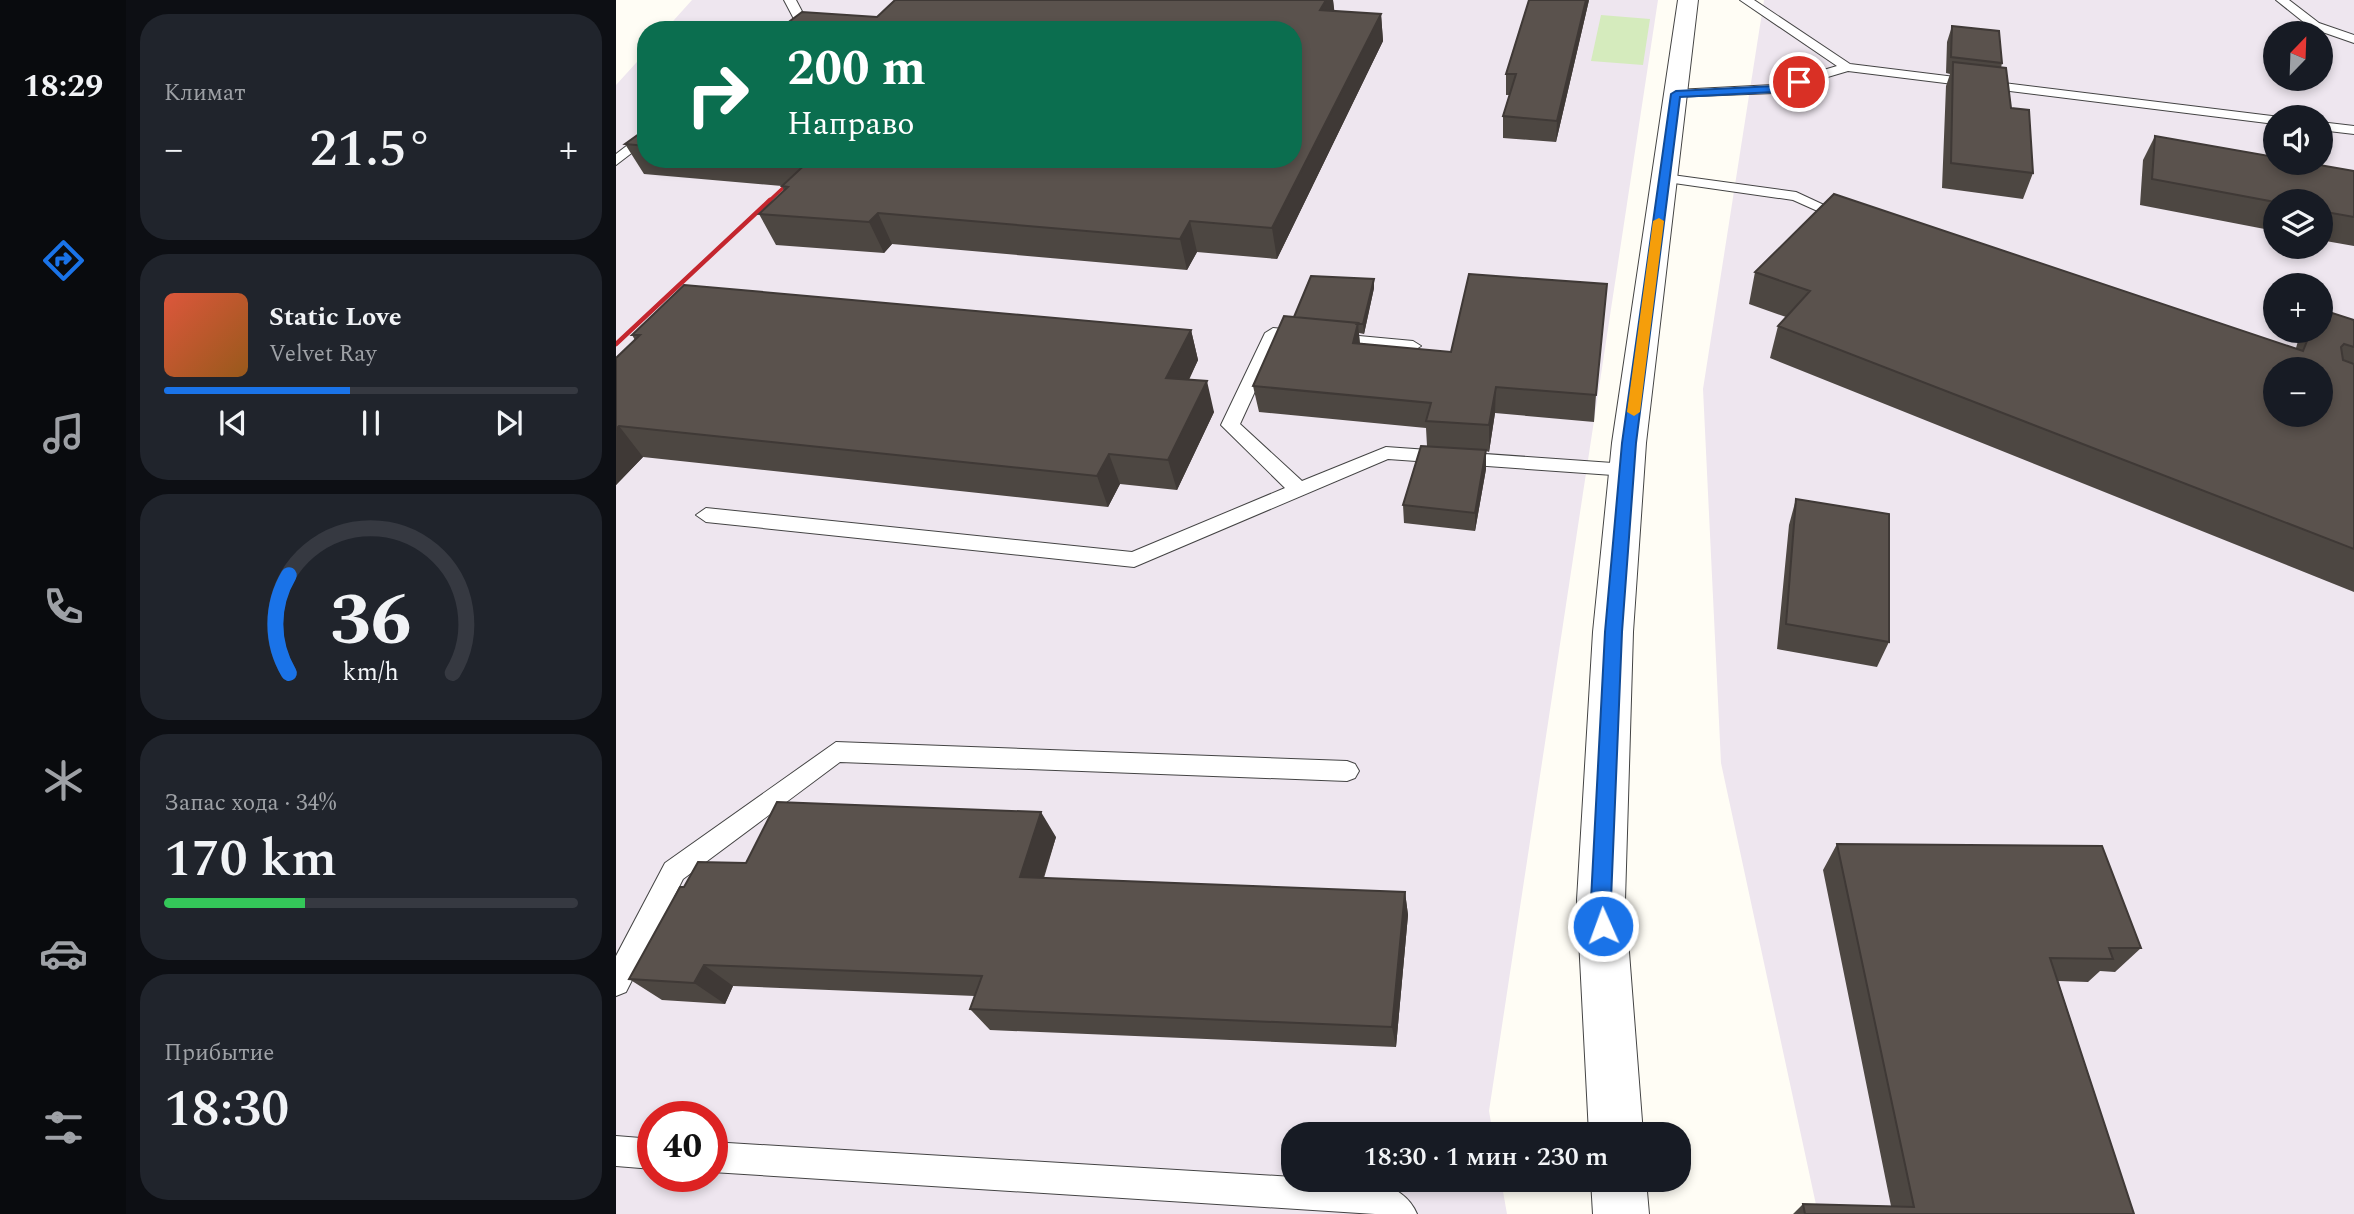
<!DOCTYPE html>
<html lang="ru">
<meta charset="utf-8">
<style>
:root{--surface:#171b24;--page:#20242c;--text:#f1f3f6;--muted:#9ea1a6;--line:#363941;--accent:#1a73e8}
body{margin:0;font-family:Spectral,serif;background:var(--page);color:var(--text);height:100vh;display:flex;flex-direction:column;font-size:26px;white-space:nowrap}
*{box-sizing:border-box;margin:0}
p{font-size:23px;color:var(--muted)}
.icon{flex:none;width:38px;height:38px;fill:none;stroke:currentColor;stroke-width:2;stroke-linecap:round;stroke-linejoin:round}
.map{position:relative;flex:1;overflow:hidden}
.panel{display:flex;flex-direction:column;gap:14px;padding:14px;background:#0d0f14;width:490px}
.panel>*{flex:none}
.guide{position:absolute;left:21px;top:21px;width:665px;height:147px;border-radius:28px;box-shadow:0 4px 10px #0003;background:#0b6e4f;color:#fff;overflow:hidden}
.needle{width:46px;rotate:23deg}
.fabs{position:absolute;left:1647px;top:21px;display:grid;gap:14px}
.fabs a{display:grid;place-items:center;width:70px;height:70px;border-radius:50%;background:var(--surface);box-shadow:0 4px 10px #0003;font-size:35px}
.speed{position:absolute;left:21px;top:1101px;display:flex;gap:14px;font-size:35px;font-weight:700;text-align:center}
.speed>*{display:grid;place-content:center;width:91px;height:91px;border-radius:50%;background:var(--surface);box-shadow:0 4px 10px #0003;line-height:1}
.speed .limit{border:10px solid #d22;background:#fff;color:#111}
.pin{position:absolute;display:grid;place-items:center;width:60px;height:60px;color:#fff;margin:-30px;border:4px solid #fff;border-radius:50%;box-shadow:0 2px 7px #0007}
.me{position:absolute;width:77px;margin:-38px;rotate:358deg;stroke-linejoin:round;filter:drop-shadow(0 0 5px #0008)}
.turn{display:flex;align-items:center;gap:24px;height:147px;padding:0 35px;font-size:32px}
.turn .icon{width:91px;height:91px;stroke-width:2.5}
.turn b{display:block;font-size:49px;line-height:60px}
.big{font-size:52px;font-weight:600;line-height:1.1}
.panel .tile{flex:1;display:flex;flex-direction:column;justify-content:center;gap:10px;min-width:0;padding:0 24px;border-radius:28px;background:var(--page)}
.panel .dial{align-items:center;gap:0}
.dial svg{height:182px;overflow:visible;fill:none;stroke:var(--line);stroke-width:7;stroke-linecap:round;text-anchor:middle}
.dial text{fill:var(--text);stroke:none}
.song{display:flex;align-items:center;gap:21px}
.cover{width:84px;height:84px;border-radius:10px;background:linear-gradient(135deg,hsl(10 70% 55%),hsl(30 70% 35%))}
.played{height:7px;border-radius:4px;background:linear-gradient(90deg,var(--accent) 45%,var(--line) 45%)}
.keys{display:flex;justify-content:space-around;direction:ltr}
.heat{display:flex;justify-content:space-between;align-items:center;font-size:38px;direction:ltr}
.charge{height:10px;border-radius:5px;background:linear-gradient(90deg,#34c759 34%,var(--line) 0)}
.trip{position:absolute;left:665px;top:1122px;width:410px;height:70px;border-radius:28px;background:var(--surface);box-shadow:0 4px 10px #0003;font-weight:600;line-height:70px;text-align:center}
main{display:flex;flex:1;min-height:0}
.menu{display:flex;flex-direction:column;width:126px;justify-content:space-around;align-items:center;background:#090b0e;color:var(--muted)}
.menu .icon{width:49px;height:49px}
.menu .on{color:var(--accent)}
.menu b{font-size:32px;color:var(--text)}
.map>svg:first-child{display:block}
</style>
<main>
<nav class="menu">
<b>18:29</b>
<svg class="icon on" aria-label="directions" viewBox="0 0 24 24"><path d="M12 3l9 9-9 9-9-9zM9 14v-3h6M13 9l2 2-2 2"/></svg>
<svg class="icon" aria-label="music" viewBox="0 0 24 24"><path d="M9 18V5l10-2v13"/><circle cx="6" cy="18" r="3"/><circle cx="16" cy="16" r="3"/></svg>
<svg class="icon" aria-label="phone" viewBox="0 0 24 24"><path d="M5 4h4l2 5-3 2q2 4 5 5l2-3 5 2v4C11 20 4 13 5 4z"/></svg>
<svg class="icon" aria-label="climate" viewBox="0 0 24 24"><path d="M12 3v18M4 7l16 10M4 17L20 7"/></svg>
<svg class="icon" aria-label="car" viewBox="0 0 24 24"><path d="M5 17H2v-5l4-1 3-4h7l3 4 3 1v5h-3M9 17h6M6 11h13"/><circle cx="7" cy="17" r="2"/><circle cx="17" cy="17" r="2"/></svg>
<svg class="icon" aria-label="filters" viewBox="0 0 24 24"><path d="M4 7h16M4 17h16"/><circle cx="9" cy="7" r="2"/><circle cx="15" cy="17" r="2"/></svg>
</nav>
<section class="panel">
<div class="tile"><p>Климат</p>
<div class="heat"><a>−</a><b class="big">21.5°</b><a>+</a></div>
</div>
<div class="tile">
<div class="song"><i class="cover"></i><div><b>Static Love</b><p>Velvet Ray</p></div></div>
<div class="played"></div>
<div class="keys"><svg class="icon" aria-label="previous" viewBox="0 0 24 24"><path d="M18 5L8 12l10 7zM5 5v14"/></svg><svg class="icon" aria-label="pause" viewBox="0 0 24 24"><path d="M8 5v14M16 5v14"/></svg><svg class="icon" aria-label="next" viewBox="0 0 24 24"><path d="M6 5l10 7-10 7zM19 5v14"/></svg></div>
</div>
<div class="tile dial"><svg viewBox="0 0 100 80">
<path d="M14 69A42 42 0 1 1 86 69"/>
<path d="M14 69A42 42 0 0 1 14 26" stroke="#1a73e8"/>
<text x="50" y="56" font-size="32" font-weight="700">36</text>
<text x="50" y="72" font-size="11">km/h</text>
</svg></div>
<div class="tile"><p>Запас хода · 34%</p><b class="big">170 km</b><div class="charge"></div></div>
<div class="tile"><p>Прибытие</p><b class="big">18:30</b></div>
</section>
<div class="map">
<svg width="1738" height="1214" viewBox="0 0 1738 1214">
<rect width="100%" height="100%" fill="#fffdf5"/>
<path fill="#eee6ef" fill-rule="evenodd" d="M76 0H1042L873 1111 877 1134H677V1180H885L891 1214H0V85L30 52V159H677V30H49ZM37 1116H96V1176H37Z
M1148 0H1738V1214H1202L1105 763 1087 389ZM1659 33H1704V79H1659ZM1659 117H1704V163H1659ZM1659 201H1704V247H1659ZM1659 285H1704V331H1659ZM1659 369H1704V415H1659Z"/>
<path fill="#d5ebbd" d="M985 15 1034 19 1027 65 975 61Z"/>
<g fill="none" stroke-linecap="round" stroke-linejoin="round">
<g stroke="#444" stroke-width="2">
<path id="service" d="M168 0H180L190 19 181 30H169L178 19Z
M1124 0H1138L1234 64 1664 117H1659V124L1232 71 1158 93 1055 97 1054 94 1060 90 1157 85 1221 66Z
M1660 0H1673L1703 23 1738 35V43L1695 28Z
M1704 122 1738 126V134L1704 130Z
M30 131V142L0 165V154Z
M1049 174 1180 192 1236 218 1234 221H1224L1177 200 1044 181 1042 178Z
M657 328 797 341 805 346 797 351 663 339 624 424 686 481 770 447 1011 464 1020 470 1011 476 772 459 518 567 90 522 80 515 90 508 516 552 669 488 605 425 649 333Z
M220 742 731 761 739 764 743 771 739 778 731 781 224 762 67 879 10 992 0 996V956L49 863Z
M0 1136 37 1139V1169L0 1166Z
M96 1142 677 1177V1180C716 1180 783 1170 801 1214H759L96 1172Z"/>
</g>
<g stroke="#444" stroke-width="2">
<path id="tertiary" d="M1062 0H1082L1030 443 1017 632 1009 900 1027 1134H973L961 900 977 632 996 443Z
M975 1180H1030L1033 1214H977Z"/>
</g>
<use href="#service" fill="#fff" fill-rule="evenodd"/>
<use href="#tertiary" fill="#fff" fill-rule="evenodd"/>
<path stroke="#c4262e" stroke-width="3.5" d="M152 202 198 159"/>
<path stroke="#c4262e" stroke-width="4.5" d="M0 344 154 200"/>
</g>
<path fill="#4d4742" d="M279 0H717L718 11 765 14 767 41 661 259 581 252 571 270 276 244 268 253 160 245 143 214 168 191 166 186 28 174 9 144 30 129V159H677L261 17Z
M973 0 940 142 887 138V116L894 95H890V74Z
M1336 26 1386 63 1385 68 1395 108 1417 173 1407 199 1326 188 1330 86 1334 74 1330 73 1331 42Z
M1539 136 1738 171V246L1704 240V201H1659V231L1524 205 1527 160Z
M1139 272 1680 348 1682 341 1689 331H1704L1738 320V592L1154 358 1162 326 1170 317 1133 304Z
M758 288 748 334 743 333 744 343 980 395 978 422 879 413 873 452 870 451V469L859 531 788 523 787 505 811 446 810 428 643 412 637 386 678 317Z
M575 330 582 360 573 380 598 412 561 490 504 484 492 507 27 457 0 485V358L19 340 16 335Z
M1180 499 1273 642 1261 667 1161 649 1173 525Z
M440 837 428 878 789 892 792 915 780 1047 374 1030 354 1009 359 996 117 986 109 1004 46 1000 13 979 68 887 130 863Z
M1221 844 1525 948 1499 972 1484 971 1472 982 1442 981 1518 1214H1177L1187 1204 1275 1206 1207 870Z"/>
<path fill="#3f3936" d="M710 0H717L719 16 704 10Z
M970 0H973L940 142 941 121Z
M765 14 767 41 661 259 656 228Z
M262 213 276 244 268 253 253 222Z
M574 221 581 252 571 270 564 239Z
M758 279V288L748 334 747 324Z
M742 323 744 349 737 343Z
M575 330 582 360 559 408 550 378Z
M591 381 598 412 561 490 552 460Z
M880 387 879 413 873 452V425Z
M3 426 27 457 0 485V429Z
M870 450V469L859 531V513Z
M493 454 504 484 492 507 481 476Z
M425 812 440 837 420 900 404 877Z
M789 892 792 915 780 1047 776 1027Z
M88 965 117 986 109 1004 78 983Z"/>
<path fill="#5a524d" stroke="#3f3936" stroke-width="2" fill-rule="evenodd" d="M279 0H710L704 10 765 14 656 228 574 221 564 239 262 213 253 222 143 214 172 187 166 186 194 160 187 159H677V30H162L186 12 261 17Z
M913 0H970L941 121 887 116 900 74H890Z
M1336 26 1383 31 1386 63 1335 57Z
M1337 62 1390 68 1395 108 1413 110 1417 173 1335 163Z
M30 129V146L9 144Z
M1539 136 1659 157V163H1692L1738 171V217L1704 211V201H1659V202L1536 179Z
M1218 194 1687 351 1695 331H1704V309L1738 320V347L1728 344 1725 347 1727 360 1738 364V549L1162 326 1194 291 1139 272ZM1659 369H1704V415H1659Z
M853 274 991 284 980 395 880 387 873 425 810 421 815 403 637 386 668 316 742 323 737 343 835 352Z
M695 276 758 279 747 324H741L742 323 678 317Z
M68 285 575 330 550 378 591 381 552 460 493 454 481 476 3 426 0 429V358L24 335H16Z
M805 446 870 450 859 513 787 505Z
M1180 499 1273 514V642L1170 624Z
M161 802 425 812 404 877 789 892 776 1027 354 1009 366 976 88 965 78 983 13 979 64 887H68L82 862 130 863Z
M1221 844 1486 846 1525 948H1493L1497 959 1434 958 1518 1214H1189L1187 1204 1298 1207Z"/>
<path fill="#1a73e8" stroke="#114b97" stroke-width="2" d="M1183 79 1186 84 1158 92 1064 97 1020 443 1006 632 995 900 997 926 994 933 987 936 980 933 975 900 989 632 1006 443 1055 94 1060 91 1158 86Z"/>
<path fill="#f59e0b" d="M1043 218 1048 221 1024 412 1018 416 1011 412 1037 221Z"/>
</svg>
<div class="fabs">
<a><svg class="needle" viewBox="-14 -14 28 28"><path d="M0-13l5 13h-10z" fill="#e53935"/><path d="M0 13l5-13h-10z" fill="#9ea1a6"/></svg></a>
<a><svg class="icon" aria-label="sound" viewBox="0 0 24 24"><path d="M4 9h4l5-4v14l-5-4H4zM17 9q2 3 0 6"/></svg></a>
<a><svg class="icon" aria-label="layers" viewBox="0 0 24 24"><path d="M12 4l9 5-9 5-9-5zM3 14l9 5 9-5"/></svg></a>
<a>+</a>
<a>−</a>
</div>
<div class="speed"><div class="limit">40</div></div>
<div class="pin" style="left:1183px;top:82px;background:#d93025"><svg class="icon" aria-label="arrive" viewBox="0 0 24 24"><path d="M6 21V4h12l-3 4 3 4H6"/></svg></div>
<svg class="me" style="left:987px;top:926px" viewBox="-20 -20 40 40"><circle r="17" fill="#1a73e8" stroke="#fff" stroke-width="3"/><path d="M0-11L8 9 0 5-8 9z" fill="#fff"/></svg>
<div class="trip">18:30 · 1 мин · 230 m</div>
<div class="guide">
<div class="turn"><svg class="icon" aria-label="right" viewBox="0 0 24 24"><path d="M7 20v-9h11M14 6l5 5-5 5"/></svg><div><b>200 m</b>Направо</div></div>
</div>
</div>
</main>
